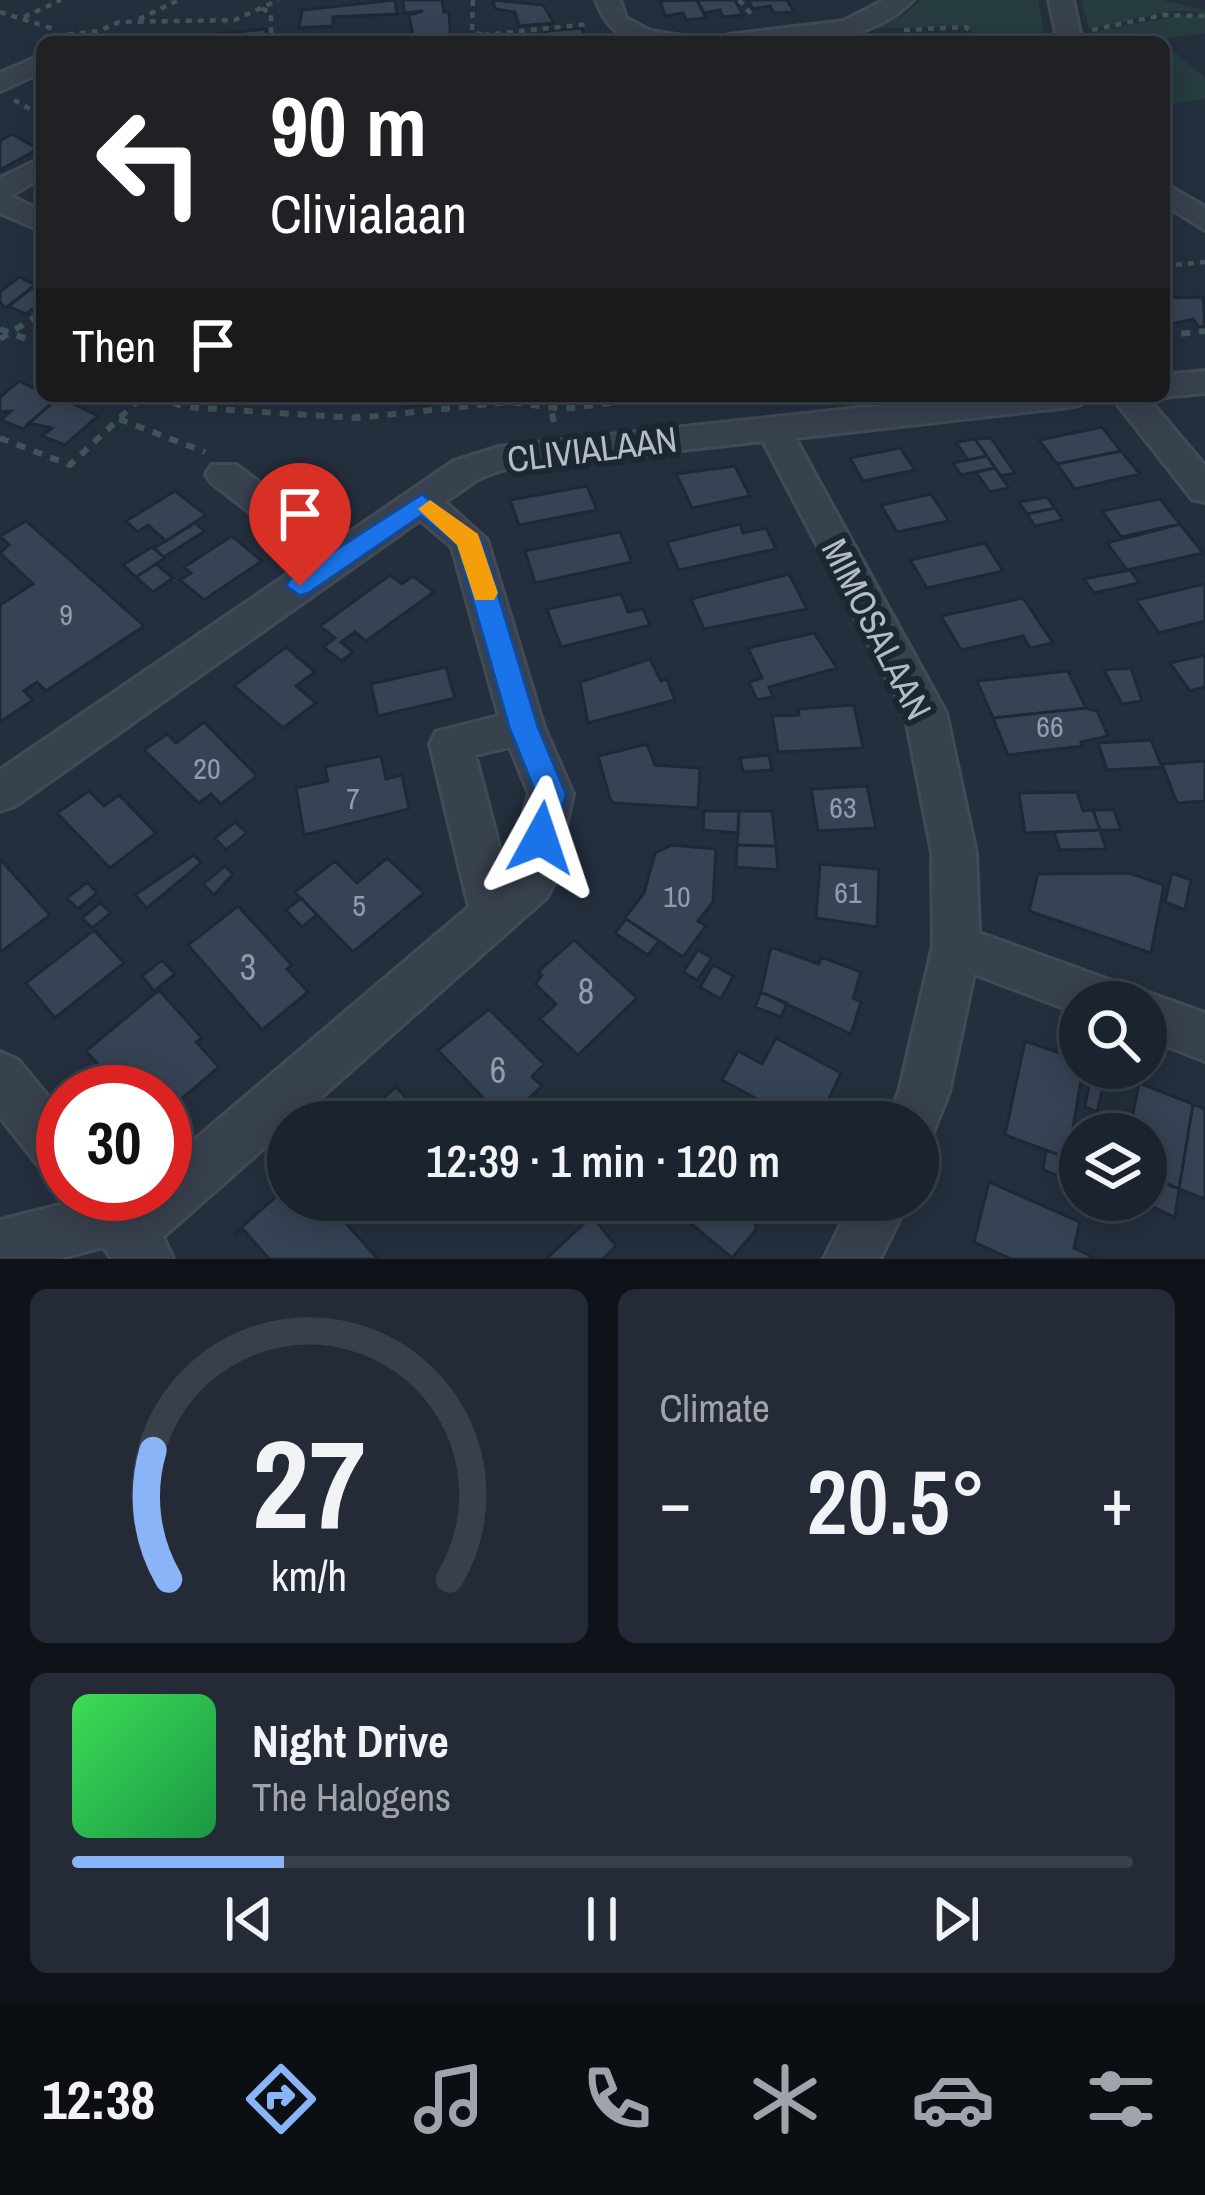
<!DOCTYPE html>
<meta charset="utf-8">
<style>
:root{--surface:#1b232e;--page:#242b36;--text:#f1f3f6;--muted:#a0a4aa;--line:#39404a;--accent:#8ab4f8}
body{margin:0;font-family:"Archivo Narrow",sans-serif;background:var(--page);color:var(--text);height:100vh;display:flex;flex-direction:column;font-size:45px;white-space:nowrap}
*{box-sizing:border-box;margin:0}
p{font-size:39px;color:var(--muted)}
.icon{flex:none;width:66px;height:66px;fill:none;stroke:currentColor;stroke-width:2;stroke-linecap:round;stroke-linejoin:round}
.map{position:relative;height:1259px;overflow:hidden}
.panel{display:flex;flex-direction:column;gap:30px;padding:30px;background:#0f1319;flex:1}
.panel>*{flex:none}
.hud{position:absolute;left:36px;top:36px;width:1134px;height:366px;border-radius:18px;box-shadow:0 6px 30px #0003,0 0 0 3px var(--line);background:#202124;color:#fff;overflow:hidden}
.controls{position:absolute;left:1059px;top:981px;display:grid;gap:24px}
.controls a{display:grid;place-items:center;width:108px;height:108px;border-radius:50%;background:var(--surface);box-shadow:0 6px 30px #0003,0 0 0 3px var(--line);font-size:60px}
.speed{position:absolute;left:36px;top:1065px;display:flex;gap:24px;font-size:60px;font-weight:700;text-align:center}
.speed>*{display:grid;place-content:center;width:156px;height:156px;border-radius:50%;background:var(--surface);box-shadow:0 6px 30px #0003,0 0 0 3px var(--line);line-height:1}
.speed .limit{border:18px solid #d22;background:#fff;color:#111}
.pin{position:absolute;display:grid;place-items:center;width:102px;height:102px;color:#fff;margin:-123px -51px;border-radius:50% 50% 50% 0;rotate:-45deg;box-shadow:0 0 12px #0007}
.pin .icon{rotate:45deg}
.me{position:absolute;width:132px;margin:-66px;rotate:5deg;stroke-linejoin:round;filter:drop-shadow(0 0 9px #0008)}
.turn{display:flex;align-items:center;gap:42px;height:252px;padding:0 36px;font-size:54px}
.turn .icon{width:156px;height:156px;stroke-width:2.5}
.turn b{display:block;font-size:84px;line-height:102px}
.then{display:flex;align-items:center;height:114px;padding:0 36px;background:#0003;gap:24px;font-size:45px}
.big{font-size:90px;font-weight:600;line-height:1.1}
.panel .widget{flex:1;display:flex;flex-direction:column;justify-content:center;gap:18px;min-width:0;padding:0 42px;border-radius:18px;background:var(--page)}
.panel .dial{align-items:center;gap:0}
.dial svg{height:312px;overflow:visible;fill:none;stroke:var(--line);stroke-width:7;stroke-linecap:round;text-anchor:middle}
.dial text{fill:var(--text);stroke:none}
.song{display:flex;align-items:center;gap:36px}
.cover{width:144px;height:144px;border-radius:18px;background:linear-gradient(135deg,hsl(130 70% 55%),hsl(140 70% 35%))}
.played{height:12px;border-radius:6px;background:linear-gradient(90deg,var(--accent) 20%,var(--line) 20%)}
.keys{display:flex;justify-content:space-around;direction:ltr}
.heat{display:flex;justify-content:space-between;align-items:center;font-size:66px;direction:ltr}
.panel .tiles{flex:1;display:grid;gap:30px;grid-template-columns:1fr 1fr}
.widget:last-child{grid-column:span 2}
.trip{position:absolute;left:267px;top:1101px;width:672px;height:120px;border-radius:60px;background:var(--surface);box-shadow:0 6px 30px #0003,0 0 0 3px var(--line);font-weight:600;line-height:120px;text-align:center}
.menu{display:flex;height:192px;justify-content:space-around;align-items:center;background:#0b0e12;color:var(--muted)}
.menu .icon{width:84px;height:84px}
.menu .active{color:var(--accent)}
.menu b{font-size:54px;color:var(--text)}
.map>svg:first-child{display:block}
</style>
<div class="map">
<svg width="1205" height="1259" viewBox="0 0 1205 1259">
<rect width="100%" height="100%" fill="#242f3e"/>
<path fill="#263c3f" d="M921 0H1038L1046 42H980L968 26 871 29 905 14Z
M1081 0H1162L1205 10V14C1166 4 1128 25 1089 29Z
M1182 15 1205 18V33L1143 42 1135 35 1090 42 1089 33Z
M1164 48H1170L1205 78V99L1164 106Z"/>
<path fill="#364354" stroke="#1f2835" stroke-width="3" d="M395 0 397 14 333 17V26L299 28 302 10Z
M403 0H442L444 12H449L451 42H414L409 15 423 11 404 13Z
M493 0 543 5 554 23 519 26 515 12 495 9Z
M697 0 706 18 686 20 683 13 665 16 660 1Z
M697 0H735L743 15 723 17 720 10 704 13Z
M748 0H787L794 12 774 13 770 6 753 9Z
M582 28 585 38H578L579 42H549L546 31Z
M266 29V42H107L108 35H207Z
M12 134 38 149 0 170V141Z
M19 277 36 285 6 308 0 303V292Z
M38 283 42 302 26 314 8 306Z
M1203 297 1205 326 1199 327 1193 319 1172 324 1164 313V298Z
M19 381 56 399 23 429 1 420 11 411 0 412V397Z
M375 396H430L431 404 403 407 402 398 376 404Z
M59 397 98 416 65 445 42 436 52 428 29 423Z
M1102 427 1121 451 1057 464 1039 440Z
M991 438 1015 473 1001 476 975 439Z
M975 439 987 456 968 460 956 442Z
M900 448 915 470 863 481 850 458Z
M1121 451 1140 474 1075 489 1057 464Z
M987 456 995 468 961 475 953 463Z
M735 466 750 496 692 508 676 474Z
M995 468 1009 488 990 492 976 472Z
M587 486 597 510 519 525 510 500Z
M175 491 206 515 166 541 148 525 138 532 126 521Z
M931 494 949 521 897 532 881 505Z
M1047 497 1055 508 1027 514 1019 502Z
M1160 499 1180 524 1121 537 1102 511Z
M1055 508 1063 520 1035 526 1027 514Z
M26 521 144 626 46 691 37 682 24 691 33 700 0 722V605L33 584 0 553 9 545 0 536Z
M195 523 205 531 164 557 154 548Z
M740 524 743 533 766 528 776 549 679 570 667 542Z
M1180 524 1203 553 1127 570 1107 543Z
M620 532 632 562 535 583 525 551Z
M232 536 262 561 204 600 180 580 191 573 184 567Z
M985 543 1003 571 927 588 910 560Z
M152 547 165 558 136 577 123 565Z
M156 564 173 578 153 592 136 577Z
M1130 570 1139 583 1094 593 1084 579Z
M789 574 807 609 704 629 691 599Z
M390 575 402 584 413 576 434 592 366 641 355 632 341 642 353 652 342 661 323 647 335 638 320 626Z
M1205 584V621L1159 633 1136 600Z
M621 594 628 612 643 609 650 625 561 647 547 609Z
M1023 598 1053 643 1030 648 1023 636 961 650 941 616Z
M814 633 837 668 769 687 773 697 757 700 749 682 762 678 748 648Z
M286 647 315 672 296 686 316 703 283 728 234 686Z
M1205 655V687L1190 691 1170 663Z
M650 659 661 681 667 679 675 700 588 723 580 682Z
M446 667 455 698 378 716 371 684Z
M1131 668 1142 701 1122 704 1104 670Z
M1068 671 1086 708 993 718 977 681Z
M854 705 863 748 778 752 772 716 799 715 798 709Z
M1086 708 1097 711 1108 736 1081 742 1083 746 1008 755 993 718Z
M204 722 257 776 221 804 211 794 199 803 144 750 167 734 176 743Z
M1151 740 1162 767 1107 770 1098 743Z
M647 744 655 765 700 768 698 808 614 803 610 799 598 756Z
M769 755 772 770 743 772 740 758Z
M381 756 386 779 402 775 409 809 304 835 296 788 328 781 325 767Z
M1205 761V801L1177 803 1162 764Z
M867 786 876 828 818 831 811 789Z
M89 791 104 806 119 795 156 833 110 868 57 813Z
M1077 792 1083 811 1093 810 1100 830 1025 833 1019 793Z
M1093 810H1114L1121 830H1100Z
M704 811H739L738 833 703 830Z
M739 811H772L776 846 737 845Z
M235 822 247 833 226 850 215 838Z
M1100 830 1106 849 1060 850 1054 832Z
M672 845 716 849 713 902 698 921 706 926 683 957 625 918 644 893 655 853Z
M737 845 776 846 778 870 736 867Z
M194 855 201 863 147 908 135 895Z
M387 858 424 893 353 952 295 892 335 861 357 883Z
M0 859 50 915 1 952 0 951Z
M820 864 879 869 877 927 816 918Z
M225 866 233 874 214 895 203 884Z
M1129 873 1164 885 1151 953 1029 911 1038 874Z
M1172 873 1191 880 1185 910 1165 902Z
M87 882 97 893 78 909 67 898Z
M301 898 317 915 302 927 286 910Z
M100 903 111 913 92 928 82 918Z
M238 906 292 965 287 969 308 992 262 1030 188 945Z
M626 919 659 941 648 955 615 933Z
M94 930 124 963 55 1018 26 983Z
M574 940 637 998 578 1055 540 1019 556 1004 535 984 542 975 538 972Z
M771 947 819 964 821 957 861 972 853 998 861 1002 851 1034 761 992Z
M698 950 712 958 697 980 683 972Z
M162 960 175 974 154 991 142 976Z
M713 965 733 976 721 999 700 987Z
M159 990 202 1038 196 1042 219 1067 165 1113V1092H124L86 1051Z
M761 992 787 1003 781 1017 755 1007Z
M489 1009 544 1064 532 1077 542 1086 505 1121 438 1050Z
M776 1038 841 1073 818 1122H799L722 1080 738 1051 762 1064Z
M1025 1041 1080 1060 1083 1068 1068 1158 1005 1135Z
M1092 1068 1107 1071 1097 1112 1085 1107Z
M1139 1083 1193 1104 1179 1189 1146 1175V1134H1129Z
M396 1087 418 1111 414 1115 420 1122H357Z
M1193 1104 1205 1109V1199L1179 1189Z
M1046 1150 1068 1158 1064 1178 1043 1170Z
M1146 1175 1179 1189 1175 1217 1137 1200H1146Z
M989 1182 1080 1222 1074 1248 1097 1259H1011L974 1242Z
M288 1186V1200H325L378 1259H269L243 1229 236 1235 235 1233Z
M663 1200H734L732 1204 756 1224V1230L732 1258Z
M592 1216 616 1246 603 1259H546Z"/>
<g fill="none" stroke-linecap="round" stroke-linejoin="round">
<g stroke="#414a57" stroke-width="6">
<path id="minor" d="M596 0H620L626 18 650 31 689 37 692 42C647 42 614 50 596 0Z
M884 0H913C864 51 780 42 716 42L728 35 844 21Z
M1049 0H1073L1082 42H1058Z
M42 55V72L0 91V73Z
M42 158V177L10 196 42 211V231L0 213V178Z
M1164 183 1205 207V230L1164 204Z
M1205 371V393L1164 397 1161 396 1164 375Z
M969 396H1086L1081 404 1069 407 795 438 946 713 976 853 979 933 1126 986 1131 998 1146 992 1205 1013V1061L1146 1038V1002H1080V1014L974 974 949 1092 930 1140 918 1145V1122H886L899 1092 933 946 932 853 905 713 763 441 501 470 478 479 445 502 487 540 544 727 573 794 554 883 547 897 163 1237 173 1259H112L103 1247 58 1259H0V1220L71 1202 68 1194H165V1165L469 907 430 744 436 732 499 716 452 547 420 520 15 806 0 811V770L310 559 212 483 206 474 212 465H236L337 541 454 461 498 447ZM510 747 529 794 507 876 475 755Z
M1111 396H1146L1205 466V502L1192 499Z
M0 1052 18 1060 63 1115V1182L45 1174 0 1117Z
M853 1200H909L880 1259H824Z"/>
</g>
<path stroke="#3f5557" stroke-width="4.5" stroke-dasharray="6 6" stroke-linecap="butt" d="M473 0 472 31 501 42
M739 0 752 15
M262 8 271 14V42
M0 12 57 30
M24 17 61 0
M139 19 179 0
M904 30 966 27 977 42
M1092 30 1163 15 1205 16
M483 35 589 24
M44 37 99 31 119 22 235 20 278 0
M14 100 42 116
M1164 266 1205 262"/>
<path stroke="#3f5557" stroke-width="6" stroke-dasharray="9 9" stroke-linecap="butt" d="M0 329 42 345
M1164 329 1180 334 1205 331
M0 339 42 313
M156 396 184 407 357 418 509 402 563 409 666 396
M356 396 357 418
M547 396 555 425
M119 419 205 452
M0 438 70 465 143 396"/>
<use href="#minor" fill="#38414e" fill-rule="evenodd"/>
</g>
<path fill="#1a73e8" stroke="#114b97" stroke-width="3" d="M422 494 482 541 538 727 566 794 552 848 541 852 530 848 525 838 536 794 509 727 457 545 421 516 309 593 300 596 286 586 290 579Z"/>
<path fill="#f59e0b" d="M430 500 478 534 498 593 494 600H475L457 545 418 509Z"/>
<g text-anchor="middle" stroke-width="12" stroke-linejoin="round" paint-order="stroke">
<g font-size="30" fill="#929caa">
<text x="66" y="625">9</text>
<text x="1050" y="737">66</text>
<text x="207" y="779">20</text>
<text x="353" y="809">7</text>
<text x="843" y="818">63</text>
<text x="848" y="903">61</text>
<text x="677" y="907">10</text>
<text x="359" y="916">5</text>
</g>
<g font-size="36" fill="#b4bcc9" stroke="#1d2633">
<text transform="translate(592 449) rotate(-7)" y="13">CLIVIALAAN</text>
<text transform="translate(877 629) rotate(63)" y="13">MIMOSALAAN</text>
</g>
<g font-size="36" fill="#929caa">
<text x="248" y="980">3</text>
<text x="586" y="1004">8</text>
<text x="498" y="1083">6</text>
</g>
</g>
</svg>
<div class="controls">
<a><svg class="icon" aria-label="search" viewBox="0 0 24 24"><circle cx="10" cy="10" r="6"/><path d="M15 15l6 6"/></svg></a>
<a><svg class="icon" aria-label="layers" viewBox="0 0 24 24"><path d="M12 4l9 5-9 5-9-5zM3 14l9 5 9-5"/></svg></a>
</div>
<div class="speed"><div class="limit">30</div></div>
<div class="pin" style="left:300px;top:586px;background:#d93025"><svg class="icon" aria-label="arrive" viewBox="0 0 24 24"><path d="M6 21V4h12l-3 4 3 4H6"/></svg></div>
<svg class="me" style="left:541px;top:838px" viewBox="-20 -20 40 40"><path d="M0-17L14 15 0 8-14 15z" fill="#1a73e8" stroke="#fff" stroke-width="4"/></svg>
<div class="trip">12:39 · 1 min · 120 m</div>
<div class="hud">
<div class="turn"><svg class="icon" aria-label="left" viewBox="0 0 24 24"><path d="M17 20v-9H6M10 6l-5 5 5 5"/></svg><div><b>90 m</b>Clivialaan</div></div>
<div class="then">Then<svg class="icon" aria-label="arrive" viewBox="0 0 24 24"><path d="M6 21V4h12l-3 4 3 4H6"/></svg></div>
</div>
</div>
<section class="panel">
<div class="tiles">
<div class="widget dial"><svg viewBox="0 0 100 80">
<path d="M14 69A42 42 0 1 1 86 69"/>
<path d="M14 69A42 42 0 0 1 10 36" stroke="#8ab4f8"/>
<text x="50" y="56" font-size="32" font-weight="700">27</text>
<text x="50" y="72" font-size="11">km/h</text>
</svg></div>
<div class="widget"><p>Climate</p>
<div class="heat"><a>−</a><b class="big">20.5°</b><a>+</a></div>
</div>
<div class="widget">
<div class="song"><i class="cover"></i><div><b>Night Drive</b><p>The Halogens</p></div></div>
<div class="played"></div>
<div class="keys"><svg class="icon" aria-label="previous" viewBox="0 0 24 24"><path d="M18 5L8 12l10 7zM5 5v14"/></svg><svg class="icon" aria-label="pause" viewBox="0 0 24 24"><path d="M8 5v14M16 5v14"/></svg><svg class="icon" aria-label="next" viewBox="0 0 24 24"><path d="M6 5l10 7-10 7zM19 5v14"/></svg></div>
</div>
</div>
</section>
<nav class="menu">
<b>12:38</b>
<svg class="icon active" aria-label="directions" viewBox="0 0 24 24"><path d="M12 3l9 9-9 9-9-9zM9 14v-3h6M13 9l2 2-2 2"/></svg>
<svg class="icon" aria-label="music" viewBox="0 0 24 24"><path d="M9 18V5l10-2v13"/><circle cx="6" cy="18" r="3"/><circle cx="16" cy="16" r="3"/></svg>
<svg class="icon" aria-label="phone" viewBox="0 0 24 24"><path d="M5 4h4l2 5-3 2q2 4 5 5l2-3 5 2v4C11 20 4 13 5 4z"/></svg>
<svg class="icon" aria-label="climate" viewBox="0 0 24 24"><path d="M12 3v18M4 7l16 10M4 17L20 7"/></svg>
<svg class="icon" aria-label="car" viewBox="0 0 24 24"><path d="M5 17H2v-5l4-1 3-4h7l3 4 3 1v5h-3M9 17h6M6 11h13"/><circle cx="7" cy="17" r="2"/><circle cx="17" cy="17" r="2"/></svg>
<svg class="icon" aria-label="filters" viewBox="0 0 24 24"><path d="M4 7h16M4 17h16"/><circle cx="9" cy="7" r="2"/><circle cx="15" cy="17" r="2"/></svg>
</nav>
